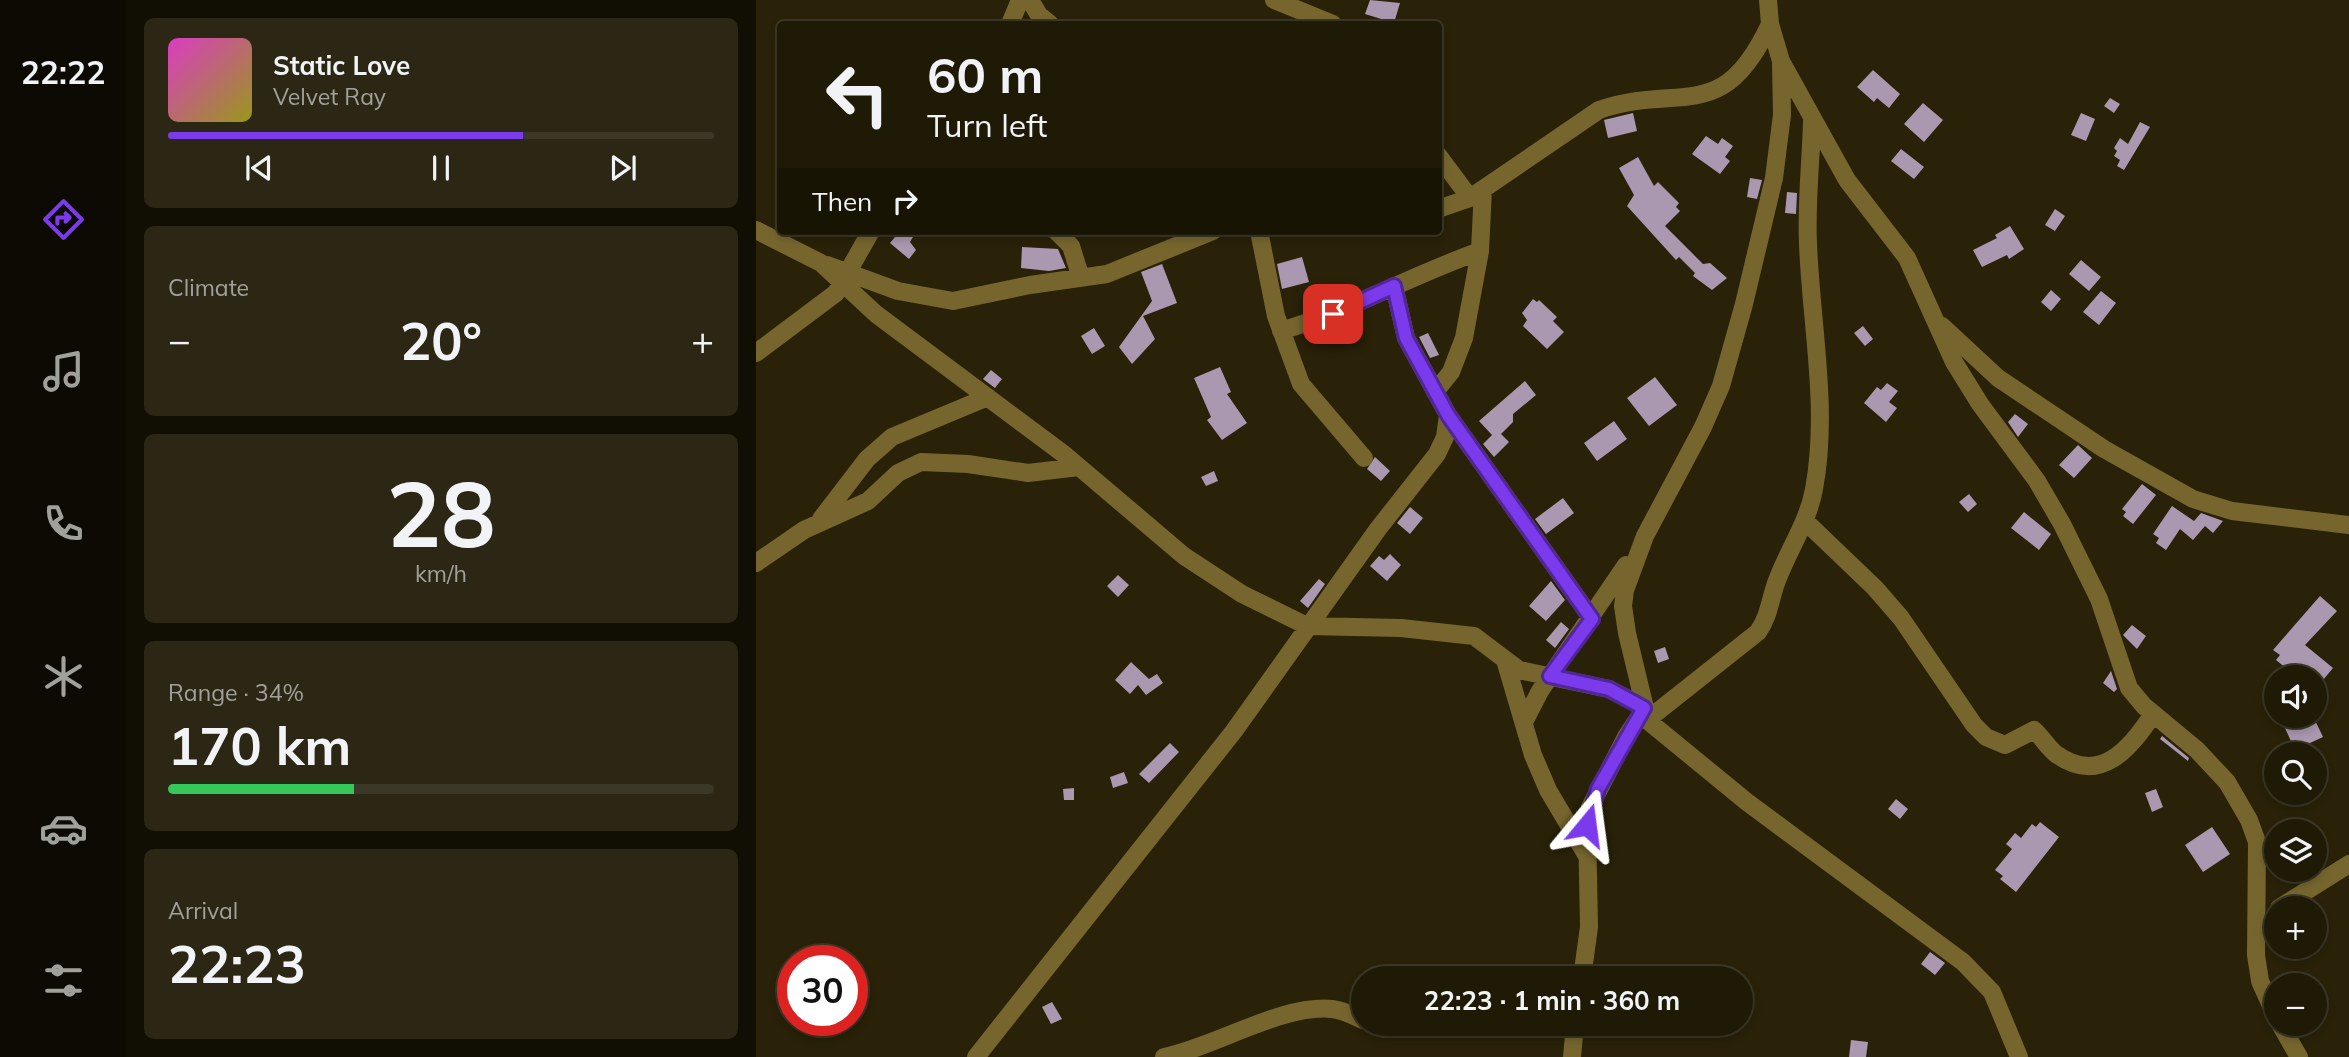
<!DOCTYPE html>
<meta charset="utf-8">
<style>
:root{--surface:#1f1a06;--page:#2c2714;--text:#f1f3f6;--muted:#a1a19b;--line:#3c3828;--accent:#7c3aed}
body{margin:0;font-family:Mulish,sans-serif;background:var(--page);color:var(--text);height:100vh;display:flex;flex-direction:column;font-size:26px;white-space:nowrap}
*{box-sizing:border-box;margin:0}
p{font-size:23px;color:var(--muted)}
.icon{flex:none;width:38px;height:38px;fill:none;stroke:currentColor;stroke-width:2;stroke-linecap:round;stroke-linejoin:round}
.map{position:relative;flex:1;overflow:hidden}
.sheet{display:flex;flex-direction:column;gap:18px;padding:18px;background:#110e03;width:630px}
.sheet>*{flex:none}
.top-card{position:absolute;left:21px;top:21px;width:665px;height:214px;border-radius:7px;box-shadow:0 4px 10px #0003,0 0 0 2px var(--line);background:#1f1a06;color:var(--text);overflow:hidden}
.fabs{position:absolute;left:1508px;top:665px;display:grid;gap:14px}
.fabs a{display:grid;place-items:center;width:63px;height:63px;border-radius:50%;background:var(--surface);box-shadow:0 4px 10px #0003,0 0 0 2px var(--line);font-size:35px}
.speed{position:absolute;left:21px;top:945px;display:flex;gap:14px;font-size:35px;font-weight:700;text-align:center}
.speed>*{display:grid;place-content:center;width:91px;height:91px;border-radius:50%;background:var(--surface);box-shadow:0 4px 10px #0003,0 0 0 2px var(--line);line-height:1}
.speed .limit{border:10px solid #d22;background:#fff;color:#111}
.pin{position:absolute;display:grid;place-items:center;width:60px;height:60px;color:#fff;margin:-30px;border-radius:14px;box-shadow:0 4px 10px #0006}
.me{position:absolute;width:77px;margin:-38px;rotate:16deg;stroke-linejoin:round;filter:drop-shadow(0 0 5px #0008)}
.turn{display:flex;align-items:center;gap:24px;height:147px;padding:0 35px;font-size:32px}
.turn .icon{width:91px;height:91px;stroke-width:2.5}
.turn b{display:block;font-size:49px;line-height:60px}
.then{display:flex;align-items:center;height:66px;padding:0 35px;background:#0003;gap:14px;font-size:26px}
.big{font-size:52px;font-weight:700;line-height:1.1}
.sheet .tile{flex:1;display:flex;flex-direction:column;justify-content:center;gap:10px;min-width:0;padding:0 24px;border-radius:10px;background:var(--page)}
.sheet .dial{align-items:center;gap:0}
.dial b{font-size:91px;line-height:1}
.song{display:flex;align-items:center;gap:21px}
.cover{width:84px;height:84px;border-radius:10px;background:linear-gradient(135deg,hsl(310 70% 55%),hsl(60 70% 35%))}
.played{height:7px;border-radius:4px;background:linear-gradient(90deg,var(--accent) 65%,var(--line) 65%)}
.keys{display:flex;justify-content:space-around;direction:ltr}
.heat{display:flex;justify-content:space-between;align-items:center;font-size:38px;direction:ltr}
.charge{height:10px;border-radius:5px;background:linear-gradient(90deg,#34c759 34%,var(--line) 0)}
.trip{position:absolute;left:595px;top:966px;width:402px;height:70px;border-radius:35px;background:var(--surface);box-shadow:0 4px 10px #0003,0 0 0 2px var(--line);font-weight:700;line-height:70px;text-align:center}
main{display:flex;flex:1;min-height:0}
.dock{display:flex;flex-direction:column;width:126px;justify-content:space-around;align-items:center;background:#0c0a02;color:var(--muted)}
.dock .icon{width:49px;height:49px}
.dock .selected{color:var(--accent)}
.dock b{font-size:32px;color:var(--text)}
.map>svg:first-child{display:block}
</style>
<main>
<nav class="dock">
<b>22:22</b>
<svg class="icon selected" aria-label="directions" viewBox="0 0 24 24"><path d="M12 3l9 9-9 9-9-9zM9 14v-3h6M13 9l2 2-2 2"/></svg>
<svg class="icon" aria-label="music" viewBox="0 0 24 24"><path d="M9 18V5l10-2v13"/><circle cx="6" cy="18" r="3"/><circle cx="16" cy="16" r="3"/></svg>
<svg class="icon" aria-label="phone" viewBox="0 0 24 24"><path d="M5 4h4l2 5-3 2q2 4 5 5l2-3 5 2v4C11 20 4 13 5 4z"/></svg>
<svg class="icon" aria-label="climate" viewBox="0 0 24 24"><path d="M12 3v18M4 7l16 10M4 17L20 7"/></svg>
<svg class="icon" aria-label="car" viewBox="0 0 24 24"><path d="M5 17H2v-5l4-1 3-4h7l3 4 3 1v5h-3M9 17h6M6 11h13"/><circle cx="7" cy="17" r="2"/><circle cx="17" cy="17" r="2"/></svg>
<svg class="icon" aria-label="filters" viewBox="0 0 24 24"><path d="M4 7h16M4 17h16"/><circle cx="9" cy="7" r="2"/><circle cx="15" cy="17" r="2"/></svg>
</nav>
<section class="sheet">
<div class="tile">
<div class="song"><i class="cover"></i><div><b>Static Love</b><p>Velvet Ray</p></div></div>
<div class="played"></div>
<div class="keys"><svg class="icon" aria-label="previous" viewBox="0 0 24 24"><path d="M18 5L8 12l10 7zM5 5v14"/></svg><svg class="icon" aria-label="pause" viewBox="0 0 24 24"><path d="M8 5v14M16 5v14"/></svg><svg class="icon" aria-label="next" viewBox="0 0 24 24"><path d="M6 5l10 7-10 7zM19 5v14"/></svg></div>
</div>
<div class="tile"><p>Climate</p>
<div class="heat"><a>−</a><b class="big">20°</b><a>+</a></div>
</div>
<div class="tile dial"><b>28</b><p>km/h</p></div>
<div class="tile"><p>Range · 34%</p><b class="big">170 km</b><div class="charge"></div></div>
<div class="tile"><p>Arrival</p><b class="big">22:23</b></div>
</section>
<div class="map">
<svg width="1593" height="1057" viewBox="0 0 1593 1057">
<rect width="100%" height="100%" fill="#292208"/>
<path fill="#aa97b0" d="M614 0 644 3 638 23 609 14Z
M1117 70 1144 94 1133 108 1121 98 1118 102 1101 87Z
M1354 98 1364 104 1358 113 1348 106Z
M1167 103 1187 120 1168 142 1148 124Z
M877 113 881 131 852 138 848 120Z
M1325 113 1339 119 1330 141 1315 135Z
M1384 122 1394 127 1368 170 1361 166 1364 160 1358 156 1361 151 1358 148 1364 138 1372 144Z
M950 136 962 144 966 138 977 146 969 157 974 161 964 174 936 154Z
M1145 149 1168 167 1158 179 1135 161Z
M882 157 898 186 902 182 923 203 920 207 924 211 909 226 947 264 954 263 971 278 956 290 937 276 939 273 923 257 920 260 871 206 878 195 863 168Z
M994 178 1006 180 1001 199 991 197Z
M1031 192 1041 193 1040 214 1029 213Z
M1299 209 1309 216 1299 231 1289 225Z
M1254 226 1268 249 1253 259 1251 255 1226 267 1217 250 1241 238 1239 235Z
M144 231H150L157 237 154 242 160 250 153 259 134 243Z
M266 247 302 249 310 268 293 271 265 268Z
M546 257 553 282 526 289 521 264Z
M1325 260 1345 277 1333 291 1313 274Z
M406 264 421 303 387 316 399 339 376 364 363 347 396 301 385 272Z
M1295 290 1305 299 1295 311 1285 302Z
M1345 291 1360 303 1343 325 1327 312Z
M777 299 781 302 783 300 801 317 797 321 808 332 791 349 767 326 771 320 766 313Z
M1107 326 1117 339 1109 346 1098 333Z
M338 328 349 346 336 354 325 336Z
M672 333 683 355 674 358 663 337Z
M464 367 475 392 471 394 491 423 466 440 451 420 455 417 438 378Z
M235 370 246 379 239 388 227 379Z
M899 377 921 405 893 426 871 398Z
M769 381 780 395 757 414V422L745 434 753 442 738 457 727 444 736 435 723 421Z
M1131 383 1142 391 1133 402 1141 408 1130 422 1108 403 1121 387 1125 390Z
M1259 414 1272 424 1262 437 1252 422Z
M858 421 871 439 841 461 828 443Z
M1322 445 1336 458 1318 478 1303 465Z
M619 457 634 471 625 481 611 469Z
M458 471 462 481 450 486 445 477Z
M1386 484 1400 495 1377 524 1367 516 1370 512 1366 509Z
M1213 494 1221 504 1212 512 1203 502Z
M807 498 818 513 790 534 779 519Z
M1416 506 1438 521 1445 513 1467 521 1457 533 1449 526 1437 540 1424 529 1410 550 1400 543 1403 538 1397 534Z
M654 507 667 518 654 534 641 523Z
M1268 512 1295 534 1283 550 1255 528Z
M634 554 645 565 631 581 614 566 623 556 628 560Z
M362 575 373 585 362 597 351 586Z
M563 579 569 584 552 608 544 601Z
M795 581 809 600 790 621 773 606Z
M1564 596 1581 611 1549 645 1577 668 1567 680 1558 672 1554 677H1549L1534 665 1531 669 1520 660 1524 655 1517 650Z
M805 622 813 629 799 648 790 640Z
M1376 625 1390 636 1381 649 1367 635Z
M909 647 913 659 902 663 898 651Z
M375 662 393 679 401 674 407 683 390 695 382 685 374 694 359 680Z
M1355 671 1361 689 1358 692 1347 683Z
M1537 716H1557L1567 737 1539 750 1528 726 1539 721Z
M1406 736 1433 758 1432 761 1404 739Z
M414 743 423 752 393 783 383 774Z
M368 772 372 783 357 788 354 777Z
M318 788V800H308L307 789Z
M1400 789 1407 807 1396 812 1389 793Z
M1140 799 1152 809 1144 819 1132 809Z
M1284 822 1303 837 1260 892 1244 879 1247 876 1239 870 1256 849 1250 844 1259 833 1265 838 1276 824 1280 827Z
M1456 827 1474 854 1447 872 1429 845Z
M1174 952 1189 963 1179 975 1165 964Z
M296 1002 306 1019 295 1024 286 1007Z
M1095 1040 1112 1042 1110 1057H1093Z"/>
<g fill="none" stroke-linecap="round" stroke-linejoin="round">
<path stroke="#76662e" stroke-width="18" d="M274 0 283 15 294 24
M518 0 577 24
M254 24 264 0
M1025 61 1091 180 1151 258 1198 362 1224 404 1281 481 1306 524 1343 599 1373 688 1388 706 1441 750 1471 782 1493 820 1501 842 1500 955 1504 981 1521 1019
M682 155 714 198
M682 209 714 198 843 110C925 82 966 127 1014 24
M0 230 65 263 120 314 309 455 428 556 486 594 551 626 645 628 718 636 763 670 853 689 889 708
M300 231 315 246 325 278
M503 231 520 316 545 384 608 458
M71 265 142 291 197 301 274 285 351 274 457 231
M1186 326 1242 378 1348 449 1437 499 1476 511 1593 525
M525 331C594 310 657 275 724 251
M0 353 80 293 115 231
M679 392 695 372 708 338 724 251 727 189
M692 415 836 619
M65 519 111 459 136 437 232 397
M1049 521 1119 588 1145 618 1218 725 1230 737 1249 745 1278 730C1286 737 1292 748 1300 754 1344 786 1375 748 1397 714
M0 563 48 530 112 501 142 473 165 462 212 464 272 473 323 467
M749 660 777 755 792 790 831 856
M886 716 991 802 1207 962 1236 992 1263 1057
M769 720 784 691 870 565
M891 720 1002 632C1014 615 1014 597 1022 578 1034 547 1052 522 1058 489 1073 409 1055 324 1052 244 1050 203 1055 162 1056 121
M1523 908 1593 864
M826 978 833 927 831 825 834 807 870 737 889 708 871 633 867 606 869 590 889 536 947 427 965 386 988 304 1018 178 1026 115 1025 61 1014 24 1012 0
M617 1024 629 1029
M1524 1024 1543 1057
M220 1057 478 731 622 529 681 454 689 437 692 415 650 338 638 286
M408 1057C459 1047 526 1004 576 1009 587 1010 598 1016 607 1020
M816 1057 819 1024"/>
</g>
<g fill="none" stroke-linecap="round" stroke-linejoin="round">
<g stroke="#51269a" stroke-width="18">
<path id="route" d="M577 314 638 286 650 338 692 415 836 619 794 676 853 689 888 708 842 789 831 825"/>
</g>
<use href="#route" stroke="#7c3aed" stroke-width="12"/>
</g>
</svg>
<div class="fabs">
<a><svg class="icon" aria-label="sound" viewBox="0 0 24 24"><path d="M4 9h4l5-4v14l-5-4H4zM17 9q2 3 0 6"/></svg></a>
<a><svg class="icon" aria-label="search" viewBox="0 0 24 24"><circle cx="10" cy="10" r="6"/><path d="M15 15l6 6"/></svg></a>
<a><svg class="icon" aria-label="layers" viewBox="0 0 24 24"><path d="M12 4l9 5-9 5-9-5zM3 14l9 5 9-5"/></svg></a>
<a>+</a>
<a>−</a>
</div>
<div class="speed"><div class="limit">30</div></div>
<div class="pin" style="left:577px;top:314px;background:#d93025"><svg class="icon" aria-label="arrive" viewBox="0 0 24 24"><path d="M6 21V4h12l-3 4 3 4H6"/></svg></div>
<svg class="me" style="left:831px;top:825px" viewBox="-20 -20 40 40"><path d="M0-17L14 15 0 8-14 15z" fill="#7c3aed" stroke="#fff" stroke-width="4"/></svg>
<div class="trip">22:23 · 1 min · 360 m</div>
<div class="top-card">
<div class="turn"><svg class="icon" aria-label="left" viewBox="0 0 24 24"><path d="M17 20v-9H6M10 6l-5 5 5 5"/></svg><div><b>60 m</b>Turn left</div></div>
<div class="then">Then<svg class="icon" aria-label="right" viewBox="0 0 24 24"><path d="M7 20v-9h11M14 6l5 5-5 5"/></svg></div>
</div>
</div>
</main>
